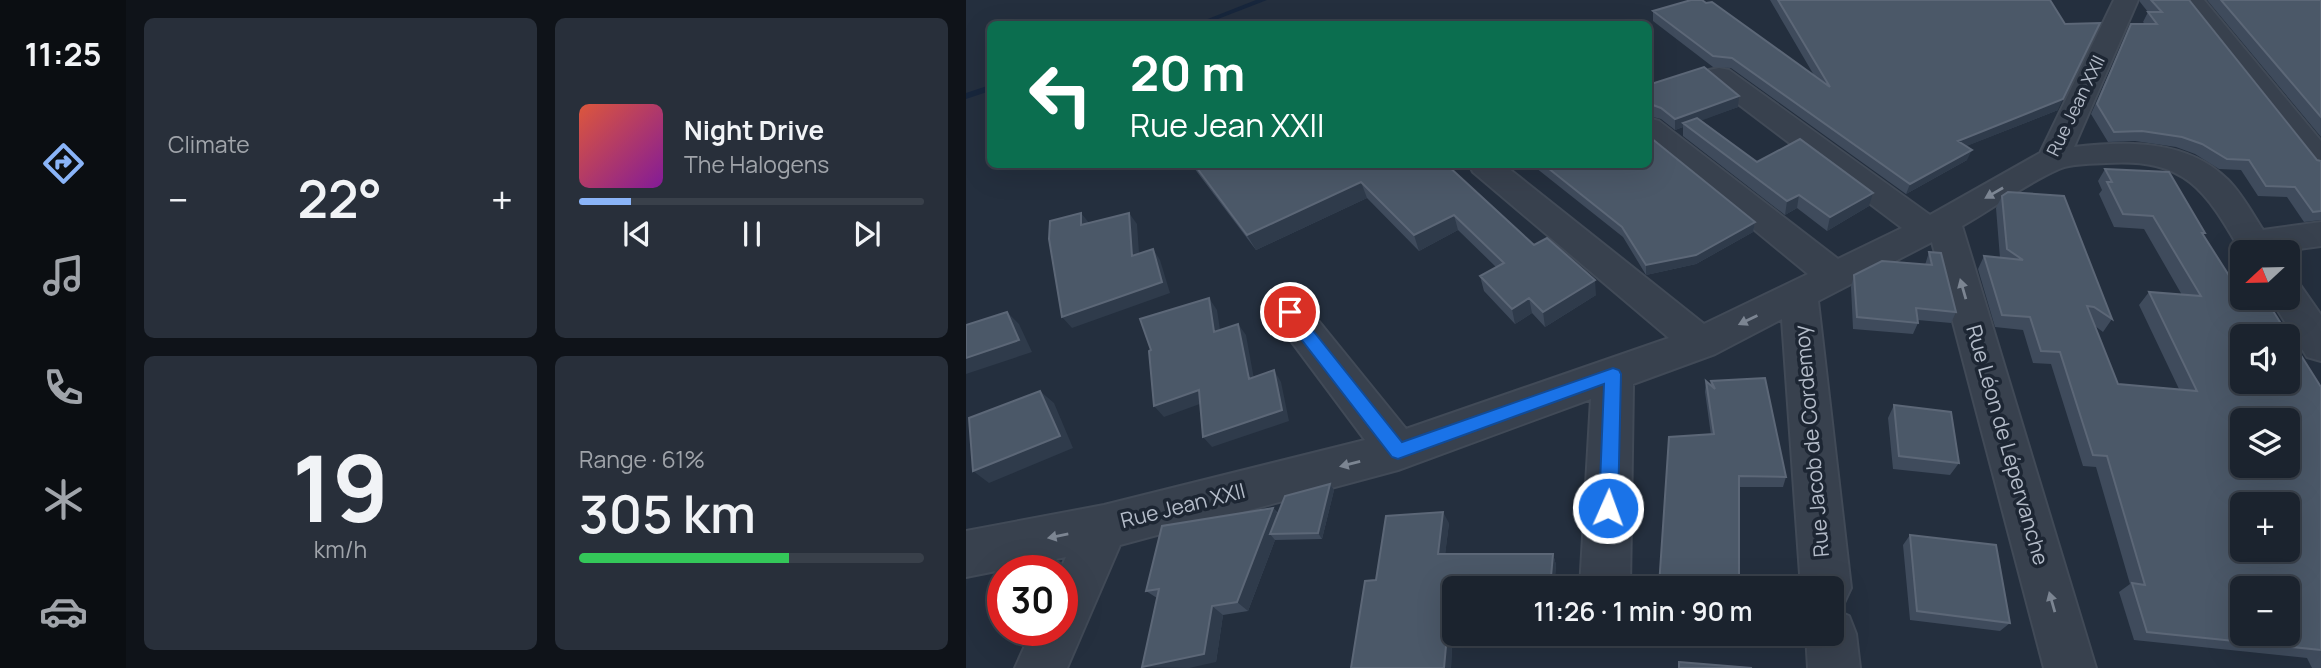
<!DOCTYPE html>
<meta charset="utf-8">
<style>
:root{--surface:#1b232e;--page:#282f3a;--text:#f1f3f6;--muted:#a0a4aa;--line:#39404a;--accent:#8ab4f8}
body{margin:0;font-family:Manrope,sans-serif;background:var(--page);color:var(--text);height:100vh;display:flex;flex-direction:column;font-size:26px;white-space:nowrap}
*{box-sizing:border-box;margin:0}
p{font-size:23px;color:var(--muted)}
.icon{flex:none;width:38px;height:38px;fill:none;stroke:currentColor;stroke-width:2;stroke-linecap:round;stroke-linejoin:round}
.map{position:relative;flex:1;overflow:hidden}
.panel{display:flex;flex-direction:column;gap:18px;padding:18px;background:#0f1319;width:840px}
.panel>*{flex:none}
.top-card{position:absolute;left:21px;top:21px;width:665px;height:147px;border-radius:10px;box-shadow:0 7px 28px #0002,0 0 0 2px var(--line);background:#0b6e4f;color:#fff;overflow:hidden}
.needle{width:46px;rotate:248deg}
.buttons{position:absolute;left:1264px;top:240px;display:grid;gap:14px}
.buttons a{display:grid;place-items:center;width:70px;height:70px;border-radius:10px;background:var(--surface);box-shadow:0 7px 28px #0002,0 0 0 2px var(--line);font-size:35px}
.speed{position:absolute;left:21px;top:555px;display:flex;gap:14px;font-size:35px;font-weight:700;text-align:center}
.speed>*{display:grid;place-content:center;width:91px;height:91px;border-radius:50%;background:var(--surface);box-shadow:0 7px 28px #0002,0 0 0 2px var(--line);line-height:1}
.speed .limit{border:10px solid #d22;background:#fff;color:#111}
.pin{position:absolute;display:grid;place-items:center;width:60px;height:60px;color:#fff;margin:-30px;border:4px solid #fff;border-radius:50%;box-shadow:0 2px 7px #0007}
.me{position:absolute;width:77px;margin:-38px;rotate:2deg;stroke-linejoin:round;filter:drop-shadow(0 0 5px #0008)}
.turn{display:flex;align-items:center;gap:24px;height:147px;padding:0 28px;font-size:32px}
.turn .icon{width:91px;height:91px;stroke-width:2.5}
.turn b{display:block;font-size:49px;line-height:60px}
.big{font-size:52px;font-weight:600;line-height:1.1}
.panel .card{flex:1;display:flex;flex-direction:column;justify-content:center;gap:10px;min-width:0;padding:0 24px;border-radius:10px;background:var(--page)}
.panel .dial{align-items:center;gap:0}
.dial b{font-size:91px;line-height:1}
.song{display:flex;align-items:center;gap:21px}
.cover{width:84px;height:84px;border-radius:10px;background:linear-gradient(135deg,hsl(10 70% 55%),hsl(290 70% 35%))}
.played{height:7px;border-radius:4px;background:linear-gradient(90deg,var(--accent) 15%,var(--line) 15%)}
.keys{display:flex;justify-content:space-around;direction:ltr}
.heat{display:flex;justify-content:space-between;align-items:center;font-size:38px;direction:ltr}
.charge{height:10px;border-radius:5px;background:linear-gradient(90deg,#34c759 61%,var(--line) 0)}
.panel .tiles{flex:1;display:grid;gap:18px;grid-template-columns:repeat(2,1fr)}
.trip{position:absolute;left:476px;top:576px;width:402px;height:70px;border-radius:10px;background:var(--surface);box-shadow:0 7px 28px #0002,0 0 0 2px var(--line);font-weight:600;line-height:70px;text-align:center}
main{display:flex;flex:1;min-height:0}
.dock{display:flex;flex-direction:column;width:126px;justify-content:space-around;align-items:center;background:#0b0e12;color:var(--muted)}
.dock .icon{width:49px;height:49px}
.dock .active{color:var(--accent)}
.dock b{font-size:32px;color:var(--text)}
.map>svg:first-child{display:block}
</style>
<main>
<nav class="dock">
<b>11:25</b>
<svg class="icon active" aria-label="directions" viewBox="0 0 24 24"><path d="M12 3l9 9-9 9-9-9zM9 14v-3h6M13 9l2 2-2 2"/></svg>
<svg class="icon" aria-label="music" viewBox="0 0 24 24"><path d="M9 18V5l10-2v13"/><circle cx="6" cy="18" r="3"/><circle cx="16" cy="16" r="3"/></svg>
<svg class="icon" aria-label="phone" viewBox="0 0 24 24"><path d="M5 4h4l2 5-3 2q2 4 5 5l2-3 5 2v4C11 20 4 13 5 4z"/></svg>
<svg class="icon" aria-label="climate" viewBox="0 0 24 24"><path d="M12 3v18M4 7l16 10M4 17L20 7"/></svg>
<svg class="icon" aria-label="car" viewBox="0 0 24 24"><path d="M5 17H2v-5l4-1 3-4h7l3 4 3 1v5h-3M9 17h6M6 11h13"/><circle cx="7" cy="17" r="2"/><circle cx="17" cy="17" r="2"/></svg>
</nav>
<section class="panel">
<div class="tiles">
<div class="card"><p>Climate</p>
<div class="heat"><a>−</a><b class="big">22°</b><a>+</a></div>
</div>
<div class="card">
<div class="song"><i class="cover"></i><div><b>Night Drive</b><p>The Halogens</p></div></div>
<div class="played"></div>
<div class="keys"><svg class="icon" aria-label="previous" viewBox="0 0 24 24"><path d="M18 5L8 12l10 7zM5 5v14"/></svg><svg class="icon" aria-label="pause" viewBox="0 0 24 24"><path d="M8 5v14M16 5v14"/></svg><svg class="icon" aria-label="next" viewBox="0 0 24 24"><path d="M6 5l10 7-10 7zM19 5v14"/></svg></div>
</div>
<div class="card dial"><b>19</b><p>km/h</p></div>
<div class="card"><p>Range · 61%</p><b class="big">305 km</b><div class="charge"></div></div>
</div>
</section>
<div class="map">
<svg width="1355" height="668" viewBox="0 0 1355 668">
<rect width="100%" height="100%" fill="#242f3e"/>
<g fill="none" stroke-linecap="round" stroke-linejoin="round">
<path fill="#17263c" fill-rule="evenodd" d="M290 0H301L239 24H229Z
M24 85V91L0 99V93Z"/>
<g stroke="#414a57" stroke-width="4">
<path id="minor" d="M1148 0H1172L1108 147C1161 141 1221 139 1262 180 1276 194 1286 213 1297 230L1355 222V246L1311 252 1276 253C1239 189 1220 158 1140 163 1126 164 1106 163 1093 169 1059 184 1028 208 996 226L1130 668H1078L966 242 852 301 885 588 877 605 867 609 883 616 890 634 894 668H842L840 634H866V588H835L816 319 749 354 667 384 664 588H614L625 399 432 470 154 545 101 668H49L66 630H96V570H94L100 557 0 577V531L138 505 399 440 311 322 305 312 311 302 324 298 337 302 440 429 703 338 507 172 503 164H537L738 324 842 274 682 142V118L693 121 872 259 936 228 743 82 739 76 743 70 753 68 763 70 964 215 1074 153Z
M1213 0H1238L1355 141V171L1344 168Z
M1321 281 1334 285 1355 315V361L1341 357 1304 298H1321Z"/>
</g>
<use href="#minor" fill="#38414e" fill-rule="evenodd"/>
</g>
<path fill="#3f4b5c" d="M804 0H1084L1092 110 1000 146 1001 160 940 194 765 68 747 67 687 21V11L849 77Z
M1174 0H1223L1351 160 1355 161V220L1338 222 1321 197 1292 196 1275 170 1253 169 1229 154 1210 147 1169 141 1142 142 1125 114 1165 24H1179L1177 22 1182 12 1174 2Z
M1241 0H1355V137Z
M682 85 772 107 735 120 791 162 903 206 861 231 831 208 819 215 717 136V127L709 130 695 119 687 117 682 112Z
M225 164H486L488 171 568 245 630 295 579 327 566 313 549 324 518 291 514 276 530 267 492 230 453 251 401 198 290 250Z
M565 164H682L789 222 787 232 730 264 680 275 657 237Z
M1139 169 1239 233 1237 235 1280 302 1355 387V668H1346L1341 658 1168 640 1153 592 1164 584 1130 467 1117 466 1085 364 1067 363 1057 330 1029 327 1012 269 1018 256 1034 258 1030 208 1036 196 1146 319 1137 332 1129 326 1152 384 1213 389 1173 305 1183 292 1216 295 1178 229 1148 227 1133 194 1136 190 1132 181Z
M963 252 990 312 985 323 952 320V323L947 334 887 329 885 287 888 275 959 265Z
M740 381 744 385 745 381 820 477 817 487H773V588H693L703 437 745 435 739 392Z
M928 405 993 463 984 475 927 469 922 418Z
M364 484 368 490 356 539 309 540 282 611 257 615 250 662 191 598 180 591 307 508 312 513Z
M483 523 479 554H587L590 565 583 646 486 644 485 668H385L410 580Z
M944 535 1044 623 1034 631 944 620 937 545Z"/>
<path fill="#2f3b4b" d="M773 96 772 107 721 126 717 123V127L709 130V119Z
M1097 99 1092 110 988 151 992 141Z
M1006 150 1001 160 940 194 944 184Z
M395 182 401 198 290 250 281 235Z
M907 193 903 206 861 231 864 217Z
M833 195 831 208 819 215 821 201Z
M115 213 124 224 115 225Z
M163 213 171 224 174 267 166 256Z
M488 215 492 230 453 251 448 235Z
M789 222 787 232 730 264 680 275V265Z
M187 249 194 260 204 293 106 328 96 317Z
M629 280 630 295 579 327 577 312Z
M243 298 251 310 256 343 248 332Z
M563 298 566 313 549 324 546 309Z
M41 312 53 324 66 352 0 374V358Z
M272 324 280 335 290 390 283 379Z
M308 370 315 382 323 421 246 447 237 437Z
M233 390 242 401 198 417 188 406Z
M74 391 88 403 107 448 23 483 7 471Z
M364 484 368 490 356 539 352 533Z
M307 508 316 519 304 534 309 540 282 611 271 602Z
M477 512 483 523 478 564 472 554Z
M587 554 590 565 588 588H584Z
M246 606 257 615 250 662 223 668 176 667Z
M580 634H584L583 646 580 637Z
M481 635 486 644 485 668H478Z"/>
<path fill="#4b5868" stroke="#5c6777" stroke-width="2" fill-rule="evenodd" d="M725 0H736L740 3 746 2 864 87 812 0H1084L1099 24 1134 23 1097 99 992 141 1006 150 944 184 766 58 747 56 687 11Z
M1185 0H1223L1351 160 1355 161V211L1347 212 1329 187 1300 186 1283 160 1261 159 1236 144 1216 137 1176 131 1148 132 1131 104 1165 24H1191L1182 12H1196Z
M1255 0H1355V117Z
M738 67 773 96 709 119 695 108 687 105 682 101V85Z
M731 118 791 162 834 139 907 193 864 217 833 195 821 201 717 123Z
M682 138H685L789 222 730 255 680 265 656 227 577 164H682Z
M228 164H480L568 245 581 238 629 280 577 312 563 298 546 309 514 276 538 263 488 215 448 235 395 182 281 235Z
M1139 169 1203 172 1239 233H1236L1276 296V298H1277L1280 302 1302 303 1355 387V650L1181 632 1166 583 1179 585 1141 456 1127 455 1094 352 1075 351 1064 317 1036 315 1018 256 1057 260 1041 249 1036 196 1042 192 1098 196 1146 319 1128 307 1121 306 1152 384 1231 391 1183 292 1235 296 1187 216 1157 214 1141 182H1146ZM1276 336H1321V382H1276ZM1276 420H1321V466H1276ZM1276 504H1321V550H1276ZM1276 588H1321V634H1276Z
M115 213V225L163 213 166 256 187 249 196 282 96 317 83 239 84 221Z
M963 252 975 253 990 312 950 308 952 323 891 317 888 275 916 261 966 265Z
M243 298 248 332 272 324 283 379 308 370 316 410 237 437 233 390 188 406 183 351 185 350 174 319Z
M41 312 53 340 0 358V325Z
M799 378 820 477 773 476V588H718L693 586 703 437 748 434 740 381 749 389 745 381Z
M74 391 94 436 7 471 3 418Z
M928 405 985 412 993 463 933 456Z
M364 484 352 533 304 534 319 496Z
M307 508 271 602 246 606 238 654 176 667 193 589 180 591 196 526Z
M477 512 472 554H587L584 588H488V634H580V637L481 635 478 668H385L399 581 410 580 420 516Z
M944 535 1030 545 1044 623 951 611Z
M713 662 786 668H713Z"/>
<defs><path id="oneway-solid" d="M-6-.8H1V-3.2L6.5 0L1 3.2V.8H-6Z" transform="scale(1.75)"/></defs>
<g fill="#7c8592">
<use href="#oneway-solid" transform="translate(1028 193) rotate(150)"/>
<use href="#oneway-solid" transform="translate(997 289) rotate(-106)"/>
<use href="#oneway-solid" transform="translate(782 320) rotate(154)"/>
<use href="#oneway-solid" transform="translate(384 464) rotate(166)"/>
<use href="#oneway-solid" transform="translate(92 536) rotate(169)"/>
<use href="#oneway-solid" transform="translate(1086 602) rotate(-106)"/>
</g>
<path fill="#1a73e8" stroke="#114b97" stroke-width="2" d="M324 306 329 308 436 442 647 368 653 370 655 374 652 508 649 514 642 517 635 514 633 508 638 384 432 459 426 457 318 317 316 312 318 308Z"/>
<g text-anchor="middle" stroke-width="7" stroke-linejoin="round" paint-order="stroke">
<g font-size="18" fill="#b4bcc9" stroke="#1d2633">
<text transform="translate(1110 106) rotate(-64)" y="6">Rue Jean XXII</text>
</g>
<g font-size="21" fill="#b4bcc9" stroke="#1d2633">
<text transform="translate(846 441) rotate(-95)" y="7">Rue Jacob de Cordemoy</text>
<text transform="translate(1041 445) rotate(74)" y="7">Rue Léon de Lépervanche</text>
<text transform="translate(217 506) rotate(-14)" y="7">Rue Jean XXII</text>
</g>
</g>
</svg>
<div class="buttons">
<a><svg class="needle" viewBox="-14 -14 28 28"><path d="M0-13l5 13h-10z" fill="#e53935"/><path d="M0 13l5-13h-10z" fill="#a0a4aa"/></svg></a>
<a><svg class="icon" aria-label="sound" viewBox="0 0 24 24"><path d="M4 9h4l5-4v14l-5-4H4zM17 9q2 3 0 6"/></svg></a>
<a><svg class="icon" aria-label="layers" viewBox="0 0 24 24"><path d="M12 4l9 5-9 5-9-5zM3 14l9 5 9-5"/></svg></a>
<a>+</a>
<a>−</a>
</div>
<div class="speed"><div class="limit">30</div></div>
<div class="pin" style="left:324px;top:312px;background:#d93025"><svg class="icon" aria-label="arrive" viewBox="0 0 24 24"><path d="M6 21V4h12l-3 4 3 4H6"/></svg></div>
<svg class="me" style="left:642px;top:508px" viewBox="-20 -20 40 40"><circle r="17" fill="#1a73e8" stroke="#fff" stroke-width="3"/><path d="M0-11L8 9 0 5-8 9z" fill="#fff"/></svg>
<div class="trip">11:26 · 1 min · 90 m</div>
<div class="top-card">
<div class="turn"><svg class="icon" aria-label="left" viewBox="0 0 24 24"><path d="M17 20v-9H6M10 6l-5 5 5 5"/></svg><div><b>20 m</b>Rue Jean XXII</div></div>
</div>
</div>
</main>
